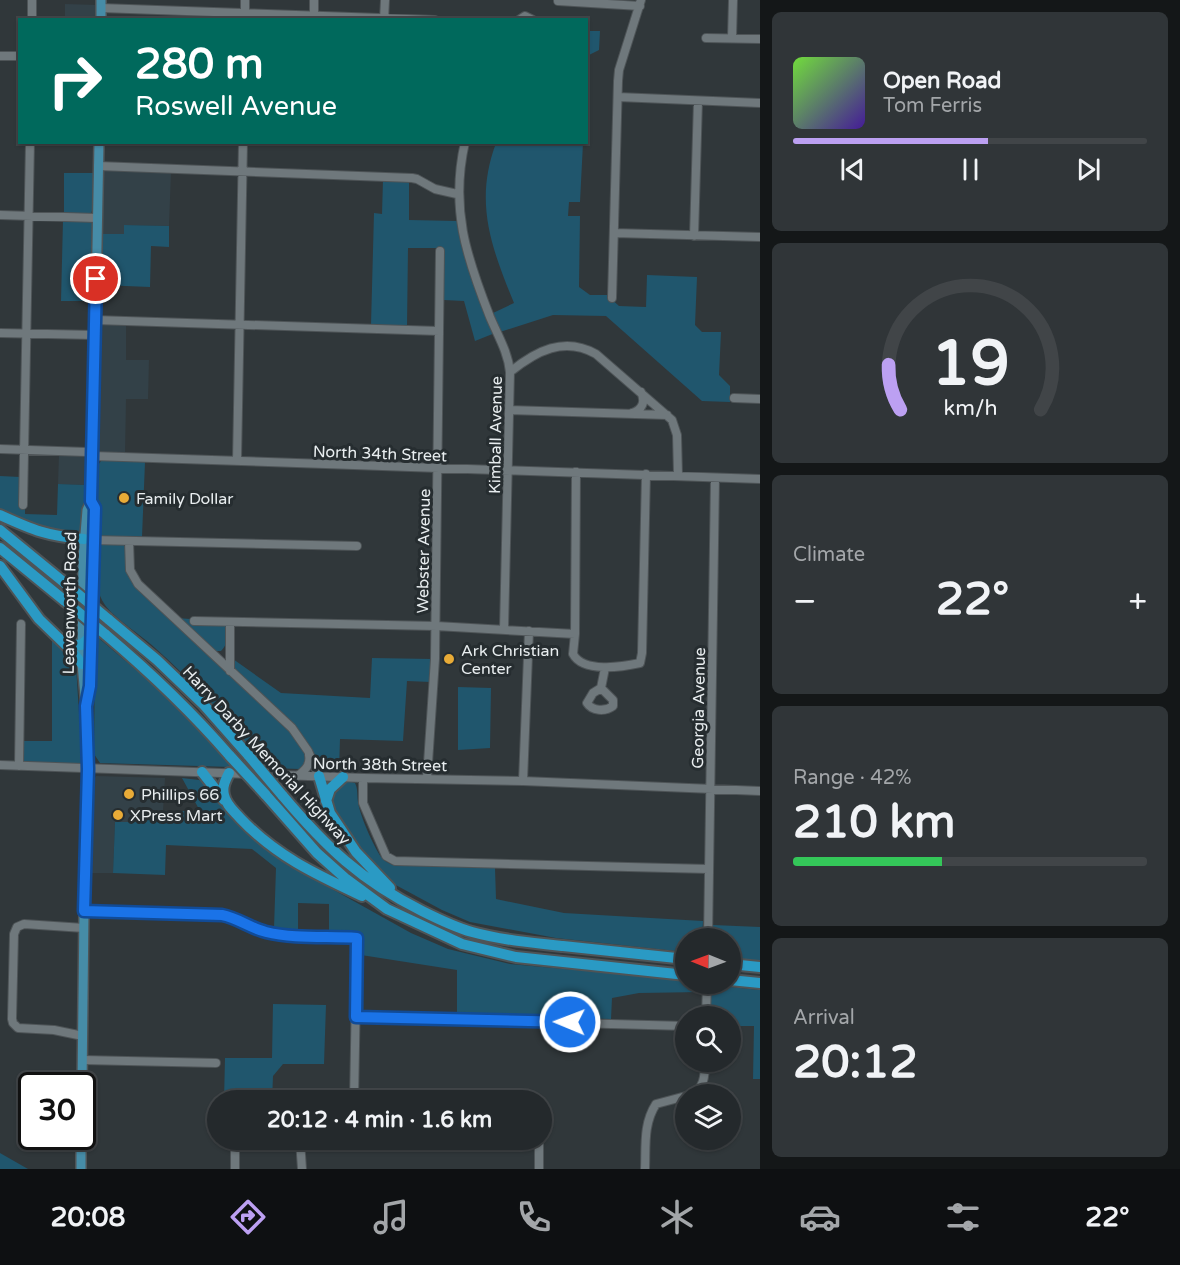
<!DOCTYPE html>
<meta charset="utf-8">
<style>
:root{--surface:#24292c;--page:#303538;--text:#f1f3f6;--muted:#a3a6a9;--line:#414548;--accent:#bca0f2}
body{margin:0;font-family:"Varela Round",sans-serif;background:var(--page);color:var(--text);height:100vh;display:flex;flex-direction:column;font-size:22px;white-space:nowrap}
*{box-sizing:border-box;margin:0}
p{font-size:20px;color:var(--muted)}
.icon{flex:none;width:33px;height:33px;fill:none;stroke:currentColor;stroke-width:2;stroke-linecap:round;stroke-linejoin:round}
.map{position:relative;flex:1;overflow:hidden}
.drawer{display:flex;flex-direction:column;gap:12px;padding:12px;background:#141718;width:420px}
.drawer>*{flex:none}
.top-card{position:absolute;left:18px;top:18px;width:570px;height:126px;border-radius:0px;box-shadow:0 2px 4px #0004,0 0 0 2px var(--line);background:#00695c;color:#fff;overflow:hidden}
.needle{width:39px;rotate:271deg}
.controls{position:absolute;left:675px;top:928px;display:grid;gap:12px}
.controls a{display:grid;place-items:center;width:66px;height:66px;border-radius:50%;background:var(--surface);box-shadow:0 2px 4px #0004,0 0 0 2px var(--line);font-size:30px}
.speed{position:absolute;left:18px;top:1072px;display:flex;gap:12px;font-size:30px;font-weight:700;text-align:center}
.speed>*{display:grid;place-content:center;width:78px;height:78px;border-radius:50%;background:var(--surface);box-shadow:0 2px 4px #0004,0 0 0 2px var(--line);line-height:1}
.speed .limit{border:3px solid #111;border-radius:9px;background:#fff;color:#111}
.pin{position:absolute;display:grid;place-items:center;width:51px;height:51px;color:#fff;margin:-26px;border:3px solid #fff;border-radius:50%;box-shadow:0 2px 6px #0007}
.me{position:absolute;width:66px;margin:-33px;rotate:271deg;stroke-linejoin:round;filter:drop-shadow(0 0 4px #0008)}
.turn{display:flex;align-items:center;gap:21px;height:126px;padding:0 18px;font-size:27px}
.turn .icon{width:78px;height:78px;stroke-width:2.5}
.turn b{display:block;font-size:42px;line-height:51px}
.big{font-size:45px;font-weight:700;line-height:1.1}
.drawer .card{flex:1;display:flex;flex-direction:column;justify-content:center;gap:9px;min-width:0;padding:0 21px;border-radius:9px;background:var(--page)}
.drawer .dial{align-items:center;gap:0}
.dial svg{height:156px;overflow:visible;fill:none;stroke:var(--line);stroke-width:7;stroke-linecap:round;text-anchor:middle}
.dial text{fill:var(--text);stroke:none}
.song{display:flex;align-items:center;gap:18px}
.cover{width:72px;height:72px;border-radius:9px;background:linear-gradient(135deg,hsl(100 70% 55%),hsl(260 70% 35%))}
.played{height:6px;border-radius:3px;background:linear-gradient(90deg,var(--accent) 55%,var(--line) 55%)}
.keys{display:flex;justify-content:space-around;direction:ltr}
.heat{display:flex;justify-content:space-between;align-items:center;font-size:33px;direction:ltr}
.charge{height:9px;border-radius:4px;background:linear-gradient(90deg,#34c759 42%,var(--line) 0)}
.trip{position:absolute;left:207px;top:1090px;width:345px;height:60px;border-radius:30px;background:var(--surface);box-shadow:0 2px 4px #0004,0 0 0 2px var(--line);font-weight:700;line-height:60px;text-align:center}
.tabs{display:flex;height:96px;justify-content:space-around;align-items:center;background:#0e1012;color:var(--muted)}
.tabs .icon{width:42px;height:42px}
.tabs .on{color:var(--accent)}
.tabs b{font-size:27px;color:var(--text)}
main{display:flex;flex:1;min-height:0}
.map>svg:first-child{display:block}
</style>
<main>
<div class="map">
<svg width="760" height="1169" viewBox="0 0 760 1169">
<rect width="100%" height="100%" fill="#30373a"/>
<path fill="#334148" d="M65 4 97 5 96 19 65 20Z
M104 170 171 172 169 226 125 225 124 234H102Z
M102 324H126V360H149L148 399H126L125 455 101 453 98 450 100 326Z
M59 454 87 457 86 485 58 484Z
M96 776 165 778 163 811H148V822H115L113 873H90L93 781Z"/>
<path fill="#20566d" d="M587 31H600L599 50 587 56Z
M496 143H583L580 202H569L568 216H580L579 287 590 295H607L619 306 646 307 647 275 697 277 695 325 702 332H721L719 375 730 386V402L702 401 606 316 553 315 500 332 493 313 514 303C491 247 474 202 496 143Z
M64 173H93V208L91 213H64Z
M383 180 409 182V220L457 221C465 261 478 296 495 333L475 341 464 301 444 300V248H408L407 326 371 325 374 213 382 214Z
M63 220 91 221 92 224 91 301H61Z
M124 225 169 226V247L151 246 150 287 101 285 102 234H124Z
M106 460 145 462 142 537 100 536 97 533 98 465 101 461Z
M0 476 20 477 19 506 25 508V514L57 515 58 484 86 485 82 527C70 548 17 519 0 511Z
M99 544H123L125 547C126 565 129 576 139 591L285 726C295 737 315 755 300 769L268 768C232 725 196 684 154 647 142 636 113 617 105 605 93 587 96 567 96 547Z
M177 618 190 619 191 624 226 626C228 634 228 645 221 651H215Z
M95 635 155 686 189 719 232 767 100 763 94 754Z
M52 639 71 657 76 665 82 762 79 765 23 762V741H52Z
M372 658 432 659 431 682 407 681 403 741 340 739 339 772 319 767 301 733 292 723 234 670 233 659 281 693 370 698Z
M458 687 491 688 490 748 458 750Z
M182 778 199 780 206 783 235 821 280 860 411 933 448 949 510 964 685 980 686 984H702V992L639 993 612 998 611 1019 457 1016V970L361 955V939L357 933H329V904L298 903V931L274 928 276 868 252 849 166 845 165 875 113 873 115 822H147L148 811H200Z
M349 781 355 783C358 789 357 795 358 802 360 816 373 845 381 857 384 861 388 863 393 865L495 868 496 899 564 913 703 921 702 939H686L685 952 556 938 470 922 442 910 392 883 361 851 334 808C329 795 336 786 349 781Z
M713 925 760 927V961L731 957 730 939H713Z
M711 985 760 990V1079H753L754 1026H731L730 1017H710Z
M273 1004 326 1005 324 1064H283L273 1076 272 1101H224L225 1058H272Z
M0 1153 28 1169H0Z"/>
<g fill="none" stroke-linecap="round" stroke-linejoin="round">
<g stroke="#4e5457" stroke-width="10">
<path id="minor" d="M558 1 640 6
M101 8 435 20
M314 15V0
M32 20V0
M245 20V0
M384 20 385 0
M519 20 525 16 533 20
M706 38 760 39
M732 38 733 0
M0 56H20
M618 97 760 103
M465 142C450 208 466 256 490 317 498 336 508 352 510 372L504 629
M98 166 412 178 417 179 435 189 457 194
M0 215 97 218
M614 233 760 237
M694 236 698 101
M612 298 618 81 619 70 641 0
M95 320 439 331
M0 333 95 335
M510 372C536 351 564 336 596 354L672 420 677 435 678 475
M734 398 760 399
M509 410 667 415
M632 413C642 410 646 402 641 392
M0 449 87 452 93 456 760 479
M237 461 243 142
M576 472 575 634 573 654C583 673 622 667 640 663L642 653 646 474
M23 505 30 142
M92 540 357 546
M129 541 130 570 138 584 292 728 308 751 319 776
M194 621 436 626 575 634
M230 671V622
M601 688 613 700V706C605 712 592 711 587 703L593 693Z
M601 688 605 668
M0 765 363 778 523 781 760 791
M19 766 21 624
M298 776C305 770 311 765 309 755
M363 778V803L386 856 395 861 709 869
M427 778 435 659 440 251
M523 781 529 631
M84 911 222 915C238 918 250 928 266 932 295 939 327 937 357 938L354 1101
M708 939 715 478
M356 1017 686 1026
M706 1017 707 984
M83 1036 54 1030 18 1028 13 1023 12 1019 14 934 17 927 24 924 84 928
M83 1060 216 1063
M690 1095C704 1090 705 1076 705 1062
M300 1140 302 1169
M235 1169V1140
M539 1169V1140
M645 1169C646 1146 643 1124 656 1104L686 1096"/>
</g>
<g stroke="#4e5457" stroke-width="12">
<path id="major" d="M101 20V0
M88 698 95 508 91 501
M82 1086 84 911 88 769 86 706 82 664 83 558 87 510 91 501 93 456 99 142
M81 1169V1137"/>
</g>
<g stroke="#4e5457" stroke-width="14">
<path id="highway" d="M0 515C33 530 47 536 84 539
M0 530 66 584
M0 548 65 601
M0 566 39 619 71 650 82 664
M108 619 157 660 204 705 249 756
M105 634C150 672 191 711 230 756
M65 644 81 645 91 636
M202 772 224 800
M229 773C225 781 222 787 224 795 226 805 234 811 240 818 276 856 315 874 362 896
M319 776 330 813 356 852 390 888
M265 794 317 853 345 878 387 909 462 944 516 957 686 975
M282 795C326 847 360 880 422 911 438 919 454 927 472 932 501 940 533 943 563 946 604 950 645 955 686 959
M326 801 330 789 343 777
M730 964 760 967
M730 980 760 983"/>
</g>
<use href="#minor" stroke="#6f787c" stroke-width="8"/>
<use href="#major" stroke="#468ca7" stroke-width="9"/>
<use href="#highway" stroke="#2a9ac4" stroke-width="10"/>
<g stroke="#4e5457" stroke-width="14" stroke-linecap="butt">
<path id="highway-bridge" d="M66 584 108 619
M65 601 105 634
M230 756 265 794
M249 756 282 795"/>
</g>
<use href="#highway-bridge" stroke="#2a9ac4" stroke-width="10"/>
</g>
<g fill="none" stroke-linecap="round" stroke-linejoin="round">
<g stroke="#114b97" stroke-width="15">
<path id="route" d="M96 279 91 501 95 508 90 686 86 706 88 769 84 911 222 915C238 918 250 928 266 932 295 939 327 936 357 938L356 1017 570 1022"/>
</g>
<use href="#route" stroke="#1a73e8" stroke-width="10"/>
</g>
<g fill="#e8ab37" stroke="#262d30" stroke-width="2">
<circle cx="124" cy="498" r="6"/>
<circle cx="449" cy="659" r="6"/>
<circle cx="129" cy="794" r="6"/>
<circle cx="118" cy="815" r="6"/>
</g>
<g text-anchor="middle" stroke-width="6" stroke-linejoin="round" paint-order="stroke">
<g font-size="16" fill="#e8edef" stroke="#262d30">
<text transform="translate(495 435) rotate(-89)" y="6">Kimball Avenue</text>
<text transform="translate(380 453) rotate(2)" y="6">North 34th Street</text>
<text transform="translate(423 551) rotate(-89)" y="6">Webster Avenue</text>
<text transform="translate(69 603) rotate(-89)" y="6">Leavenworth Road</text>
<text transform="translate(698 708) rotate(-89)" y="6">Georgia Avenue</text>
<text transform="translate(267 755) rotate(47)" y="6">Harry Darby Memorial Highway</text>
<text transform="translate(380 764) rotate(1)" y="6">North 38th Street</text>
</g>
<g font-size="16" fill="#e8edef" stroke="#262d30" text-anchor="start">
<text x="136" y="504">Family Dollar</text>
<text x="461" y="656">Ark Christian<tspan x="461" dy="18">Center</tspan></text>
<text x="141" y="800">Phillips 66</text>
<text x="130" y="821">XPress Mart</text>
</g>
</g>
</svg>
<div class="controls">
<a><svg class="needle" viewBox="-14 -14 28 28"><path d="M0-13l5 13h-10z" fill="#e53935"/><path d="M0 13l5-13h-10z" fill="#a3a6a9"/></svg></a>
<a><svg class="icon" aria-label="search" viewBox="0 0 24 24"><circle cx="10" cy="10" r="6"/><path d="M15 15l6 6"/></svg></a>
<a><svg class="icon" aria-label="layers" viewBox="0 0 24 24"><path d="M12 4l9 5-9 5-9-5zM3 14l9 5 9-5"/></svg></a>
</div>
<div class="speed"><div class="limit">30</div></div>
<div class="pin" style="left:96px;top:279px;background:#d93025"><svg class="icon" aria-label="arrive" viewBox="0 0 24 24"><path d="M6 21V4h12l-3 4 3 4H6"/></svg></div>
<svg class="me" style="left:570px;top:1022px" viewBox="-20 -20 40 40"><circle r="17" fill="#1a73e8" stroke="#fff" stroke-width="3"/><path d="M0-11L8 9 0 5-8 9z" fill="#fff"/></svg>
<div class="trip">20:12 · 4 min · 1.6 km</div>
<div class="top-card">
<div class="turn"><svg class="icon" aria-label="right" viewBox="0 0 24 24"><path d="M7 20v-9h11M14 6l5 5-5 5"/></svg><div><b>280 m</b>Roswell Avenue</div></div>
</div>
</div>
<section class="drawer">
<div class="card">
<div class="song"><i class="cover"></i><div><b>Open Road</b><p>Tom Ferris</p></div></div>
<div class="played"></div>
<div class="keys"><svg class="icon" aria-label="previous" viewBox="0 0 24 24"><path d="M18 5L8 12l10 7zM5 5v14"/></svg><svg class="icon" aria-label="pause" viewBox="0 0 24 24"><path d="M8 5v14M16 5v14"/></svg><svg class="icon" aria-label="next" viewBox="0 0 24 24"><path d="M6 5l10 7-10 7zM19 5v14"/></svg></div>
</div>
<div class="card dial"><svg viewBox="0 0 100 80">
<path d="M14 69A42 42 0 1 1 86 69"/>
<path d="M14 69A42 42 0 0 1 8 46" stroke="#bca0f2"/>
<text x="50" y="56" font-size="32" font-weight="700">19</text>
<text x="50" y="72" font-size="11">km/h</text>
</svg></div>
<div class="card"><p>Climate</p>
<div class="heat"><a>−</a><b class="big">22°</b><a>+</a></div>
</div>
<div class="card"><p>Range · 42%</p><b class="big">210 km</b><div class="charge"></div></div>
<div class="card"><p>Arrival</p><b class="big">20:12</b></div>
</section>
</main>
<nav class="tabs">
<b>20:08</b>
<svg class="icon on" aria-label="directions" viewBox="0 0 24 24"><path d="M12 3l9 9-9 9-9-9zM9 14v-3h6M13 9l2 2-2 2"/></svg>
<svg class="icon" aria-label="music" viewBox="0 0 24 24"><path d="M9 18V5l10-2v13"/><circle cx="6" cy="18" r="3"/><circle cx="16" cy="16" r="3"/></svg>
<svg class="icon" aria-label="phone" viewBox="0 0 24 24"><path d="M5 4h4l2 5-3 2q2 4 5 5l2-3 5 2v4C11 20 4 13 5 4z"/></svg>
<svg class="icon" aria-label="climate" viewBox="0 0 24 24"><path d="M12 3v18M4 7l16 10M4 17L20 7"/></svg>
<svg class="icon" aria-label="car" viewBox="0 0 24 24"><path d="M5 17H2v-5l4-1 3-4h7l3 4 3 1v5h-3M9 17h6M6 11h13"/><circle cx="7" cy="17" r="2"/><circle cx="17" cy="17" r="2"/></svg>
<svg class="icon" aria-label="filters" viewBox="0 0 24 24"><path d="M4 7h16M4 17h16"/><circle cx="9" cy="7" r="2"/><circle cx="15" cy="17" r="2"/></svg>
<b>22°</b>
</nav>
